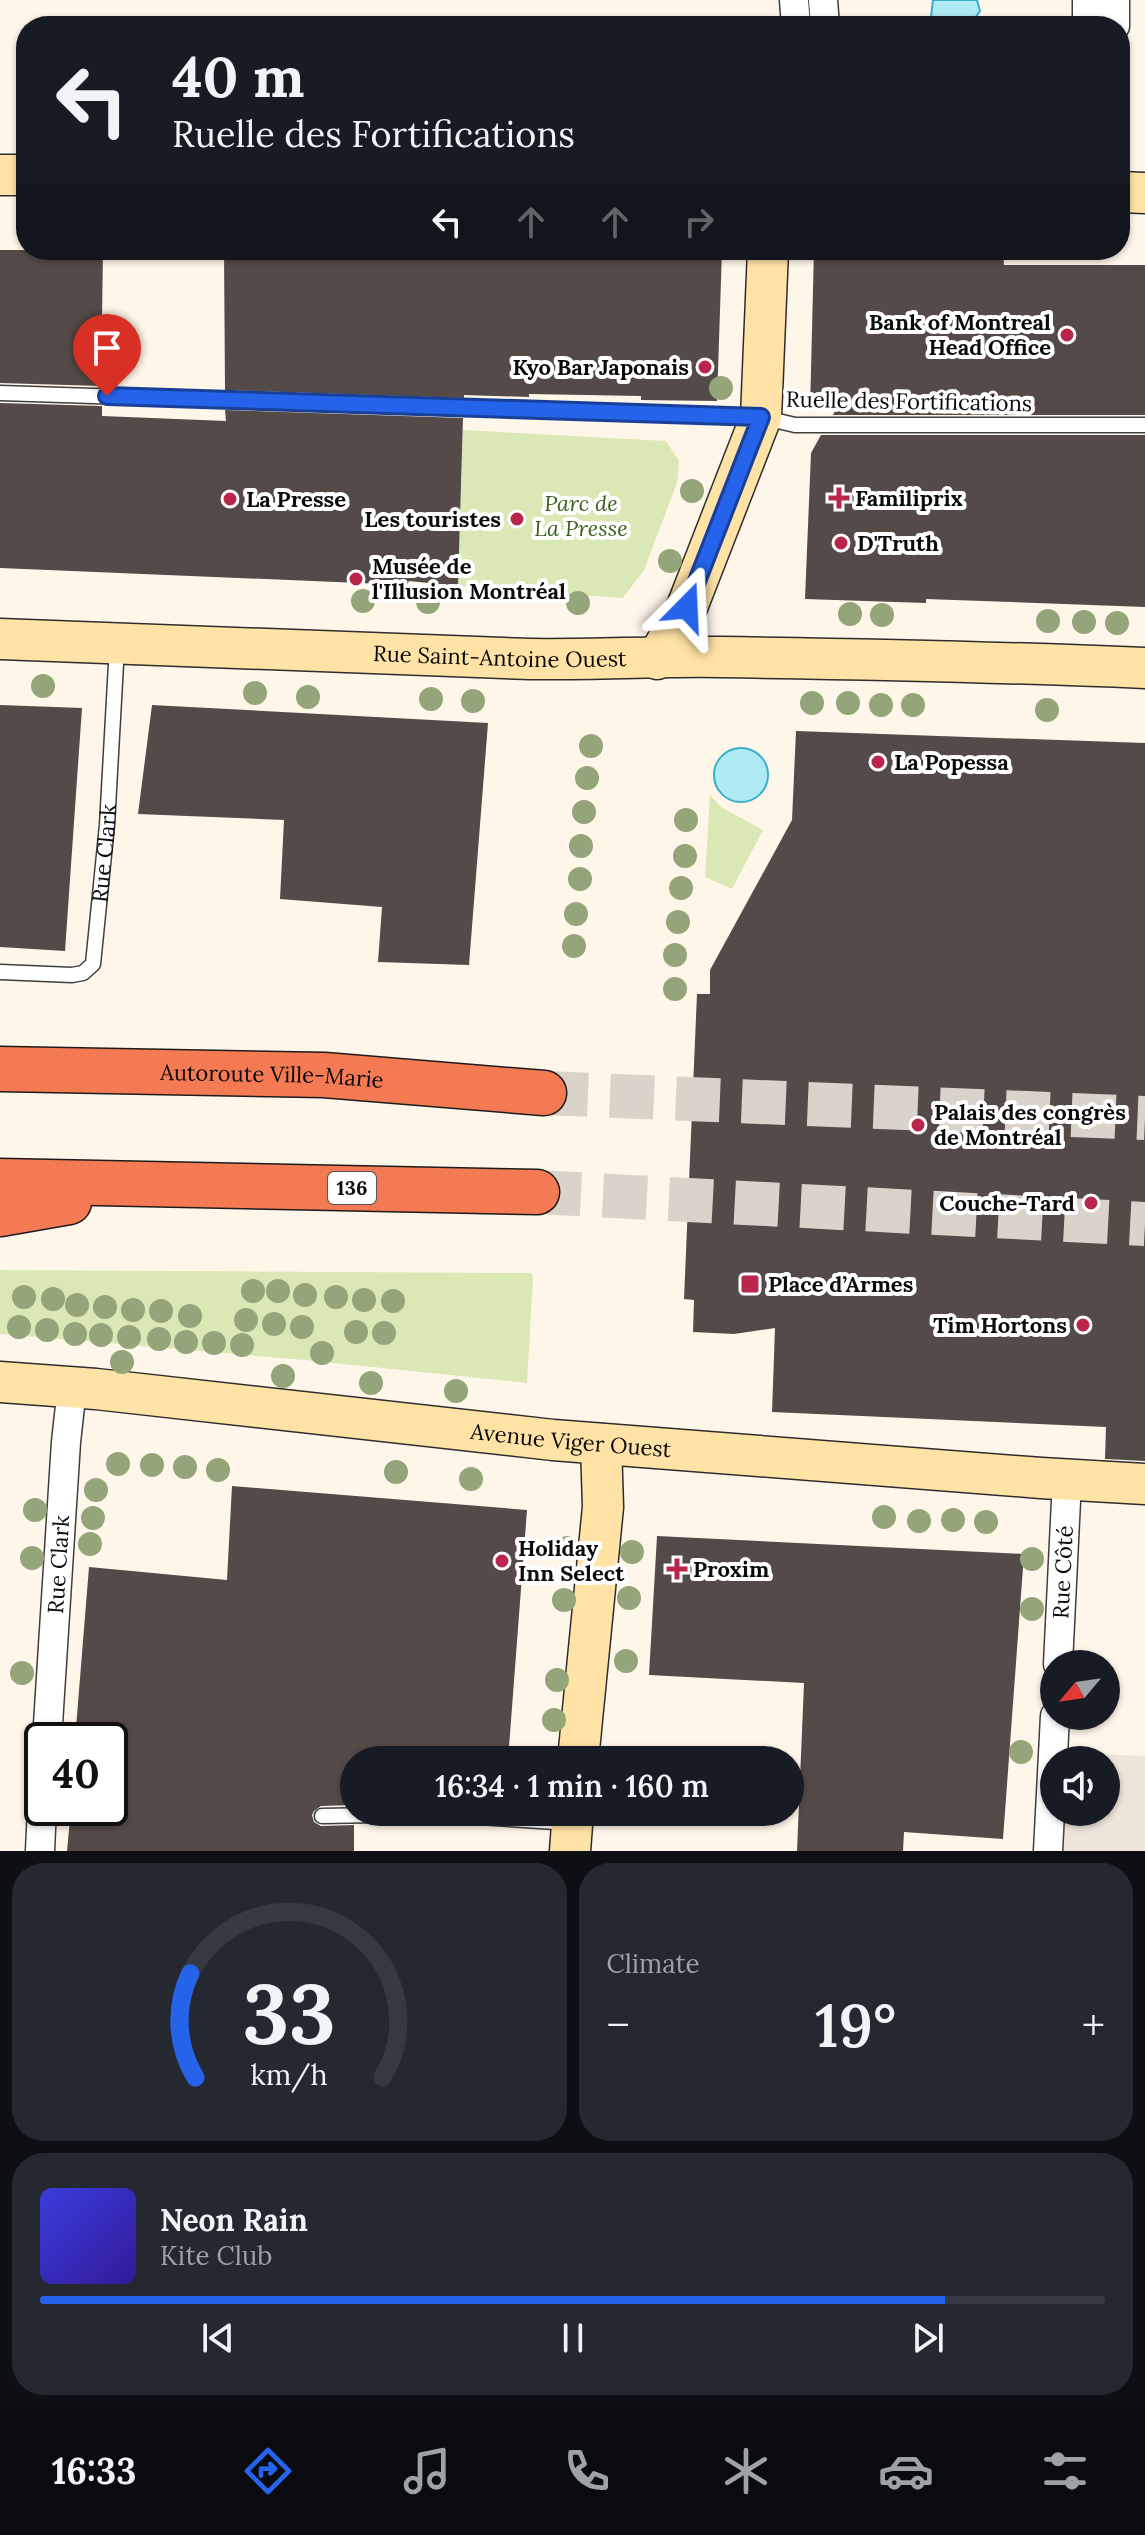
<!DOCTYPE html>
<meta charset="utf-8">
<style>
:root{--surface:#171b24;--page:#242831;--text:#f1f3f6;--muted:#9ea1a6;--line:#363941;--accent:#2563eb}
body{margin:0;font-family:Lora,serif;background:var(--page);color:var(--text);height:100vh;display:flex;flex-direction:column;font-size:30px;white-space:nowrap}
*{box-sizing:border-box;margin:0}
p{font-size:26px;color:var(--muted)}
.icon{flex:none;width:44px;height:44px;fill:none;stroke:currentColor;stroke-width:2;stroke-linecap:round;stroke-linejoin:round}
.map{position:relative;height:1851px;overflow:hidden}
.drawer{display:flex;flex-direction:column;gap:12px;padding:12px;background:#0d0f14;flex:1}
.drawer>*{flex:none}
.hud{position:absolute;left:16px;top:16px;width:1114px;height:244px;border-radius:32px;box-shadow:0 2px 6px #0004;background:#171b24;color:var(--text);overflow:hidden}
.needle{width:52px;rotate:241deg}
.controls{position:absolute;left:1040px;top:1650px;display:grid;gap:16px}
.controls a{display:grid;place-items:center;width:80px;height:80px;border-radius:50%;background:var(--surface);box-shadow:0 2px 6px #0004;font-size:40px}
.speed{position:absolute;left:24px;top:1722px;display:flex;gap:16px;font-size:40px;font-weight:700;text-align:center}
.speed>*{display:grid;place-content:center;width:104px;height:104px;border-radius:50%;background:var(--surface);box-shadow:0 2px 6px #0004;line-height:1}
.speed .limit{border:4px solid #111;border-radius:12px;background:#fff;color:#111}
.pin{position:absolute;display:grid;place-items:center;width:68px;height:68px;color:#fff;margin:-82px -34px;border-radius:50% 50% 50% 0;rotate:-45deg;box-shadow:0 0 8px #0007}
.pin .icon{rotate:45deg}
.me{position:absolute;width:88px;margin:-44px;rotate:21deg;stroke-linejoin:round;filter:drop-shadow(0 0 6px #0008)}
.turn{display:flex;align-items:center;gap:28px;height:168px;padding:0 24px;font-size:36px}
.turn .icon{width:104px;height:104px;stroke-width:2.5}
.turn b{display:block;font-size:56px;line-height:68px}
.lanes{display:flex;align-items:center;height:76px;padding:0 24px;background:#0003;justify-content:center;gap:40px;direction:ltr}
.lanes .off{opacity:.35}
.big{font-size:60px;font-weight:600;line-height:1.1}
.drawer .widget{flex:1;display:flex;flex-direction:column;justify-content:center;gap:12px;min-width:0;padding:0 28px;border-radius:32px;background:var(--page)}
.drawer .dial{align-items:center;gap:0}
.dial svg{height:208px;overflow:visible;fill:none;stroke:var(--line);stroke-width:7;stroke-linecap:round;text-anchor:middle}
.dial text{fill:var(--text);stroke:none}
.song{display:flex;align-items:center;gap:24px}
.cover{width:96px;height:96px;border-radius:12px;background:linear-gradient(135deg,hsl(240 70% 55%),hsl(250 70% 35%))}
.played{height:8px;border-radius:4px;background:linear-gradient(90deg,var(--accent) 85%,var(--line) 85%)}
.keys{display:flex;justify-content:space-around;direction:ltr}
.heat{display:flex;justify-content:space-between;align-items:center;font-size:44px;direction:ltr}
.drawer .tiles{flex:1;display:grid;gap:12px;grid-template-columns:1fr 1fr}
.widget:last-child{grid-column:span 2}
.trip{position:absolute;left:340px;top:1746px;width:464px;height:80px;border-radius:40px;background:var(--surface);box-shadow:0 2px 6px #0004;font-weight:600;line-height:80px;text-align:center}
.dock{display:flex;height:128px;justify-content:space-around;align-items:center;background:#090b0e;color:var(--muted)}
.dock .icon{width:56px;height:56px}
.dock .selected{color:var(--accent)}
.dock b{font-size:36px;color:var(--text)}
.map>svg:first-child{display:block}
</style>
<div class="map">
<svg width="1145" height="1851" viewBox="0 0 1145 1851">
<rect width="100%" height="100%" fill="#fff6ea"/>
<path fill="#dae8b5" d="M463 430 666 441 679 461 677 483 644 570 623 598 458 586Z
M710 795 721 807 763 830 732 889 705 877Z
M0 1270 531 1273 533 1278 527 1383 305 1360 0 1334Z"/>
<path fill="#ede4da" d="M1095 1754 1145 1756V1851H1062L1063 1812H1106V1760H1094Z"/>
<path fill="#afeaf5" stroke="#37b0cc" stroke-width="2" d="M933 0H977L980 11 972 22C965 24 958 21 954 22 944 25 939 26 931 17Z
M714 775a27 27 0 1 1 54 0a27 27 0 1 1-54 0Z"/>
<path fill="#544a48" d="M0 250H103L101 386 0 383Z
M224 250H722L717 401 641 400V396L529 394V397L464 395V398L225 390Z
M814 250H1003L1004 265H1145V415H833L835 411 810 410Z
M0 403 102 406V416L226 421 225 410 463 418 458 586 409 581 407 585 0 568Z
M821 435H1145V607L926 599V603L805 599 811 453Z
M0 705 82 708 65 951 0 947Z
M152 705 488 723 469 965 378 962 382 907 280 899 284 820 138 814Z
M796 731 1145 743V1461L1105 1459 1106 1427 772 1412 775 1328 734 1334 693 1332 694 1300 684 1299 697 994H710V970L792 820Z
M232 1486 527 1510 508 1760H354V1805L321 1806 314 1811 312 1815 314 1822 321 1826 354 1825V1851H67L71 1808H110V1740H75L89 1567 227 1580Z
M657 1536 1024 1554 1003 1839 904 1832 903 1851H797L804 1683 649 1675Z"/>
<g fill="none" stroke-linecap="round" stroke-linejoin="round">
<path stroke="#dad3c9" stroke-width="44" stroke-dasharray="44 22" stroke-linecap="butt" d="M544 1093 1145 1118
M537 1192 1145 1224"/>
<g stroke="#3e3e3e" stroke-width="17">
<g id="lane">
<path d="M0 393 716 416 761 417 795 425H1145"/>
<path id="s1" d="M0 972 72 975 83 973 93 964 107 825 117 646"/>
<path d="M322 1816 433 1814 570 1823"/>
</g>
</g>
<g stroke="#3e3e3e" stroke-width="31">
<g id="street">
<path d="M794 0 796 26"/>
<path d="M823 0 825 26"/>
<path d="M1087 0V26"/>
<path d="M1115 0V26"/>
<path id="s2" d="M1058 1664 1067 1480"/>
<path id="s3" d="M47 1740 66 1442 72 1388"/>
<path d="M40 1851 42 1808"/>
<path d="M1048 1851 1055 1716"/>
</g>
</g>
<g stroke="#2d2d2d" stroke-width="43">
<g id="secondary">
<path d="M0 175H26"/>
<path d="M1120 192 1145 193"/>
<path id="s4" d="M0 639 530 659C593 660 656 656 719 657 861 659 1003 662 1145 668"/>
<path d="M657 659 687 607 761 417 768 250"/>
<path id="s5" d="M0 1382 96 1389 553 1440 1041 1478 1145 1484"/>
<path d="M578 1760 603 1507 601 1444"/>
<path d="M570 1851 573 1812"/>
</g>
</g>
<g stroke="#1c1c1c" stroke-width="47">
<g id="highway">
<path id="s6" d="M0 1069 324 1075 544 1093"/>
<path d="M0 1181 537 1192"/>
<path d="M0 1214 69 1202"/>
</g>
</g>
<use href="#lane" stroke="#fff" stroke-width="14"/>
<use href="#street" stroke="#fff" stroke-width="28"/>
<use href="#secondary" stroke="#ffe2a5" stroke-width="40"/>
<use href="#highway" stroke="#f37a53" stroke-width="44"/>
</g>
<g fill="#93a579">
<circle cx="721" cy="388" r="12"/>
<circle cx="692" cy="491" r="12"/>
<circle cx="670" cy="561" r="12"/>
<circle cx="363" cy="601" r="12"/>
<circle cx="428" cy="602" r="12"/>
<circle cx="578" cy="603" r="12"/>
<circle cx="850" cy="614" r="12"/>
<circle cx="882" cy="615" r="12"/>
<circle cx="1048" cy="621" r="12"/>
<circle cx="1084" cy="622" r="12"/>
<circle cx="1117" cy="623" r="12"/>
<circle cx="43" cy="686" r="12"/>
<circle cx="255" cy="693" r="12"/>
<circle cx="308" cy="697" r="12"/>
<circle cx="431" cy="699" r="12"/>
<circle cx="473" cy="701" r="12"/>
<circle cx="812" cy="703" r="12"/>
<circle cx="848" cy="703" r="12"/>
<circle cx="881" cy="705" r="12"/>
<circle cx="913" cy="705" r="12"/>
<circle cx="1047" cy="710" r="12"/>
<circle cx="591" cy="746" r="12"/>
<circle cx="587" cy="778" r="12"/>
<circle cx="584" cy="812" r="12"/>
<circle cx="686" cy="820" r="12"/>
<circle cx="581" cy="846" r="12"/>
<circle cx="685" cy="856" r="12"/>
<circle cx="580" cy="879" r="12"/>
<circle cx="681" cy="888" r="12"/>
<circle cx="576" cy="914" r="12"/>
<circle cx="678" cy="922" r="12"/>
<circle cx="574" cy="946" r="12"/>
<circle cx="675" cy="955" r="12"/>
<circle cx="675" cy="989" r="12"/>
<circle cx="253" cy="1291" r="12"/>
<circle cx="278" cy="1291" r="12"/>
<circle cx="305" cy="1295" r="12"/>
<circle cx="24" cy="1297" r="12"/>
<circle cx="336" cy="1297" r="12"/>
<circle cx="53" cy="1299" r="12"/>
<circle cx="364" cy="1300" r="12"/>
<circle cx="393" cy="1301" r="12"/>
<circle cx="77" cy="1305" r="12"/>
<circle cx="105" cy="1307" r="12"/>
<circle cx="133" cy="1310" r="12"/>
<circle cx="161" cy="1311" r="12"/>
<circle cx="190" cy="1316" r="12"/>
<circle cx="246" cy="1320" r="12"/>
<circle cx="274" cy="1324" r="12"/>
<circle cx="19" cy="1327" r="12"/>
<circle cx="302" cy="1327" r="12"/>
<circle cx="47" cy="1330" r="12"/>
<circle cx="356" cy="1332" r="12"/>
<circle cx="384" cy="1333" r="12"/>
<circle cx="75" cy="1334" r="12"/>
<circle cx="101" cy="1335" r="12"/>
<circle cx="129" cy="1337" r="12"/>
<circle cx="159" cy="1339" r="12"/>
<circle cx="186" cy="1342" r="12"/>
<circle cx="214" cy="1343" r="12"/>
<circle cx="242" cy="1345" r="12"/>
<circle cx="322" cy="1353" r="12"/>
<circle cx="122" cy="1362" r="12"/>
<circle cx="283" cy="1376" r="12"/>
<circle cx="371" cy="1383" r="12"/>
<circle cx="456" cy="1391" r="12"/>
<circle cx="118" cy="1464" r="12"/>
<circle cx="152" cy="1465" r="12"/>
<circle cx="185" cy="1467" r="12"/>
<circle cx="218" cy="1470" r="12"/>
<circle cx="396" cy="1472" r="12"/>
<circle cx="471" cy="1479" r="12"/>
<circle cx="96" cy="1490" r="12"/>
<circle cx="35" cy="1510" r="12"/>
<circle cx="884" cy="1517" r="12"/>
<circle cx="93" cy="1518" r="12"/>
<circle cx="953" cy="1520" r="12"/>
<circle cx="919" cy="1521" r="12"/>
<circle cx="986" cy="1522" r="12"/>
<circle cx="90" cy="1544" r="12"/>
<circle cx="567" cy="1548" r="12"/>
<circle cx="632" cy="1552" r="12"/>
<circle cx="32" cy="1558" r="12"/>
<circle cx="1032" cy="1559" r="12"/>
<circle cx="629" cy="1598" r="12"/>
<circle cx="564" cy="1600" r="12"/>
<circle cx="1032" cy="1609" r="12"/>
<circle cx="626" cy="1661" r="12"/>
<circle cx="22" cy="1673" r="12"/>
<circle cx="557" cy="1680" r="12"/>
<circle cx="554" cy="1720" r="12"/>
<circle cx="1021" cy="1752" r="12"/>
</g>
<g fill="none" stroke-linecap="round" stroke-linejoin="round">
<g stroke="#184099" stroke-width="20">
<path id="route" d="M107 396 761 417 687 607"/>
</g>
<use href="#route" stroke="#2563eb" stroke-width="14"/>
</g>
<g fill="#ba254c" stroke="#fff" stroke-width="3">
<circle cx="1067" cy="335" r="8"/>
<circle cx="705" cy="367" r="8"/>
<path d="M835 486h8v8h8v8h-8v8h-8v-8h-8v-8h8z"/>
<circle cx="230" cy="499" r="8"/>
<circle cx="517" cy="519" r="8"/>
<circle cx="841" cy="543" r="8"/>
<circle cx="356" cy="579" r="8"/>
<circle cx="878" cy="762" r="8"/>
<circle cx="918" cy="1125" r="8"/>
<circle cx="1091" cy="1203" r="8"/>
<rect x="740" y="1274" width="20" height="20" rx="4"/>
<circle cx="1083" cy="1325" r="8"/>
<circle cx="502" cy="1561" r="8"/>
<path d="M673 1557h8v8h8v8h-8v8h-8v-8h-8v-8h8z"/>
</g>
<g text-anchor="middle" stroke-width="8" stroke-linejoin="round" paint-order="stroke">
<rect fill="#fff" stroke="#545454" stroke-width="2" x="328" y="1172" width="48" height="32" rx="6"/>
<g font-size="20" font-weight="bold" fill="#0b0b0b">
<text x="352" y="1195">136</text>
</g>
<g font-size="22" font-weight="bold" fill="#0b0b0b" stroke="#fff" text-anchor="start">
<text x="1051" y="330" text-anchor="end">Bank of Montreal<tspan x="1051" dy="25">Head Office</tspan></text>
<text x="689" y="375" text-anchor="end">Kyo Bar Japonais</text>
<text x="855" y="506">Familiprix</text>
<text x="246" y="507">La Presse</text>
<text x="501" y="527" text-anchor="end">Les touristes</text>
<text x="857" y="551">D'Truth</text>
<text x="372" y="574">Musée de<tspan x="372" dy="25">l'Illusion Montréal</tspan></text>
<text x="894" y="770">La Popessa</text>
<text x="934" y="1120">Palais des congrès<tspan x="934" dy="25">de Montréal</tspan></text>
<text x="1075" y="1211" text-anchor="end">Couche-Tard</text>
<text x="768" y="1292">Place d’Armes</text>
<text x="1067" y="1333" text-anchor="end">Tim Hortons</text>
<text x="518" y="1556">Holiday<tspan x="518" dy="25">Inn Select</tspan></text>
<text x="693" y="1577">Proxim</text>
</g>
<g font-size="22" fill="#0b0b0b" stroke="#fff">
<text transform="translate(909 401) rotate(1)" y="8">Ruelle des Fortifications</text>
<text dy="8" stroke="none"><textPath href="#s4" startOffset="500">Rue Saint-Antoine Ouest</textPath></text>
<text dy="8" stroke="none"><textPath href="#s1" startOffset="208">Rue Clark</textPath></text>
<text dy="8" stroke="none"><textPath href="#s6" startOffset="272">Autoroute Ville-Marie</textPath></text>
<text dy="8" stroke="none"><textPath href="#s5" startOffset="574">Avenue Viger Ouest</textPath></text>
<text dy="8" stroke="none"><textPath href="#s3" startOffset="176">Rue Clark</textPath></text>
<text dy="8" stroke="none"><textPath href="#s2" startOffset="92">Rue Côté</textPath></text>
</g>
<g font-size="22" font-style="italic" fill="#3a621d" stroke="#fff">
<text x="581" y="511">Parc de<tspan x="581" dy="25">La Presse</tspan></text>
</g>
</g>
</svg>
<div class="controls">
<a><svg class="needle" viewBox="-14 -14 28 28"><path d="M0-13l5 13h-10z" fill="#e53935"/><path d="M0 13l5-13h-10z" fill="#9ea1a6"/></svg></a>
<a><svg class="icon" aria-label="sound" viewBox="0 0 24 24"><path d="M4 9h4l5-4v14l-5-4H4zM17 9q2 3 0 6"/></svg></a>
</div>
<div class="speed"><div class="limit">40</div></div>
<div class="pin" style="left:107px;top:396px;background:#d93025"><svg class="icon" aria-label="arrive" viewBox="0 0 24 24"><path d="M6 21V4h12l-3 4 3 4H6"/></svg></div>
<svg class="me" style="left:687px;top:607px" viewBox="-20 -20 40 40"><path d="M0-17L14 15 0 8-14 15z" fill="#2563eb" stroke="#fff" stroke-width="4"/></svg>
<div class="trip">16:34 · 1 min · 160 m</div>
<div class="hud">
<div class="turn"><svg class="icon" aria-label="left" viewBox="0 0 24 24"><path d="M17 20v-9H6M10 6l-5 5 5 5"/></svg><div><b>40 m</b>Ruelle des Fortifications</div></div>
<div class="lanes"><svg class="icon" aria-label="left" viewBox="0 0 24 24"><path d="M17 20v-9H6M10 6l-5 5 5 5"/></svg><svg class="icon off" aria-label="ahead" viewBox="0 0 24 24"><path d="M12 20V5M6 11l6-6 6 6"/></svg><svg class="icon off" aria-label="ahead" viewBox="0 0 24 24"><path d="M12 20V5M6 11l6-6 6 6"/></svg><svg class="icon off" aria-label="right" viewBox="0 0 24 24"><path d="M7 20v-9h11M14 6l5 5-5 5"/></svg></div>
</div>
</div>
<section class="drawer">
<div class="tiles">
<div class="widget dial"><svg viewBox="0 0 100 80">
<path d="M14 69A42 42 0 1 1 86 69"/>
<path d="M14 69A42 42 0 0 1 12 29" stroke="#2563eb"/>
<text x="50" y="56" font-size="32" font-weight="700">33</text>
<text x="50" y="72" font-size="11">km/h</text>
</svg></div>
<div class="widget"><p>Climate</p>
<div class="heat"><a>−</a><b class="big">19°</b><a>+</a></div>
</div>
<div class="widget">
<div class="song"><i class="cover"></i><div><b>Neon Rain</b><p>Kite Club</p></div></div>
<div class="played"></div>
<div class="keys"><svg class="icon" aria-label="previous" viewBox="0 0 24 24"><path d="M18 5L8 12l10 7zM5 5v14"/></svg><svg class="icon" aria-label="pause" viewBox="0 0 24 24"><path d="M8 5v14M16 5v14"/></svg><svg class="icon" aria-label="next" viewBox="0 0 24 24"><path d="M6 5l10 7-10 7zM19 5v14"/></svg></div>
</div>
</div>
</section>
<nav class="dock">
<b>16:33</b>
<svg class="icon selected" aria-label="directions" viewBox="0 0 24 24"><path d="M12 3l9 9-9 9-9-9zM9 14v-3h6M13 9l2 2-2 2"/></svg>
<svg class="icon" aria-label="music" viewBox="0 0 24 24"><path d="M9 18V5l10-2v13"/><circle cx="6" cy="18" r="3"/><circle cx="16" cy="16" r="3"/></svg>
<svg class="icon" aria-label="phone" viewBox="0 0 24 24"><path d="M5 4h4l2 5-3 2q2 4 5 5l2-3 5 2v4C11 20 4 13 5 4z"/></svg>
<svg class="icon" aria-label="climate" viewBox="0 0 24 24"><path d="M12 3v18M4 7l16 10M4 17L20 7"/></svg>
<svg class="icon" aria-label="car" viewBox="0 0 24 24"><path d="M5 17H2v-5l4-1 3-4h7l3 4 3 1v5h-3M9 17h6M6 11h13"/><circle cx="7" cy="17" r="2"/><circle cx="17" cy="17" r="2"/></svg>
<svg class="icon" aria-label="filters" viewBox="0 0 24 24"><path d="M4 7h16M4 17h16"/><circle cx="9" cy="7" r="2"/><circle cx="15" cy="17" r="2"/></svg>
</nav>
